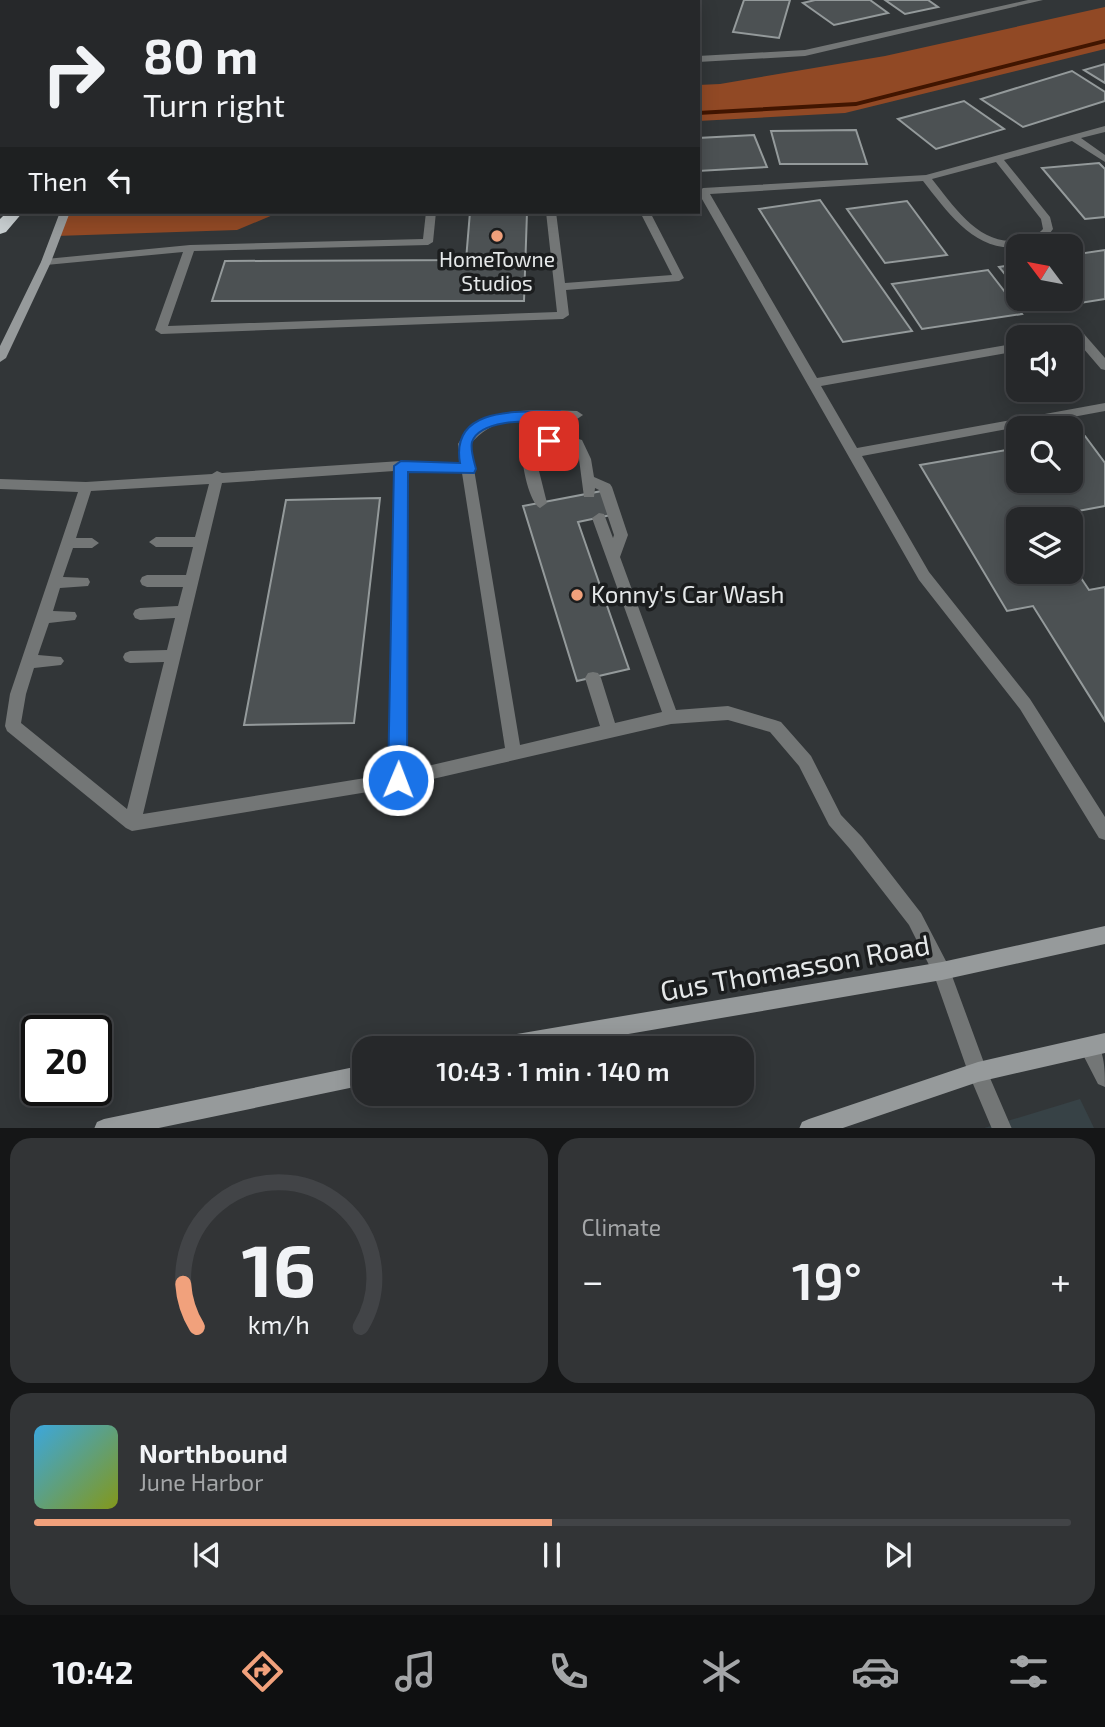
<!DOCTYPE html>
<meta charset="utf-8">
<style>
:root{--surface:#26282a;--page:#323436;--text:#f1f3f6;--muted:#a4a6a8;--line:#424447;--accent:#f1a17c}
body{margin:0;font-family:"Exo 2",sans-serif;background:var(--page);color:var(--text);height:100vh;display:flex;flex-direction:column;font-size:26px;white-space:nowrap}
*{box-sizing:border-box;margin:0}
p{font-size:23px;color:var(--muted)}
.icon{flex:none;width:38px;height:38px;fill:none;stroke:currentColor;stroke-width:2;stroke-linecap:round;stroke-linejoin:round}
.map{position:relative;height:1128px;overflow:hidden}
.drawer{display:flex;flex-direction:column;gap:10px;padding:10px;background:#151617;flex:1}
.drawer>*{flex:none}
.hud{position:absolute;left:0px;top:0px;width:700px;height:214px;box-shadow:0 4px 18px #0003,0 0 0 2px var(--line);background:#26282a;color:var(--text);overflow:hidden}
.needle{width:46px;rotate:302deg}
.fabs{position:absolute;left:1006px;top:234px;display:grid;gap:14px}
.fabs a{display:grid;place-items:center;width:77px;height:77px;border-radius:14px;background:var(--surface);box-shadow:0 4px 18px #0003,0 0 0 2px var(--line);font-size:35px}
.speed{position:absolute;left:21px;top:1015px;display:flex;gap:14px;font-size:35px;font-weight:700;text-align:center}
.speed>*{display:grid;place-content:center;width:91px;height:91px;border-radius:50%;background:var(--surface);box-shadow:0 4px 18px #0003,0 0 0 2px var(--line);line-height:1}
.speed .limit{border:4px solid #111;border-radius:10px;background:#fff;color:#111}
.pin{position:absolute;display:grid;place-items:center;width:60px;height:60px;color:#fff;margin:-30px;border-radius:14px;box-shadow:0 4px 10px #0006}
.me{position:absolute;width:77px;margin:-38px;rotate:1deg;stroke-linejoin:round;filter:drop-shadow(0 0 5px #0008)}
.turn{display:flex;align-items:center;gap:24px;height:147px;padding:0 28px;font-size:32px}
.turn .icon{width:91px;height:91px;stroke-width:2.5}
.turn b{display:block;font-size:49px;line-height:60px}
.then{display:flex;align-items:center;height:66px;padding:0 28px;background:#0003;gap:14px;font-size:26px}
.big{font-size:52px;font-weight:600;line-height:1.1}
.drawer .tile{flex:1;display:flex;flex-direction:column;justify-content:center;gap:10px;min-width:0;padding:0 24px;border-radius:21px;background:var(--page)}
.drawer .dial{align-items:center;gap:0}
.dial svg{height:182px;overflow:visible;fill:none;stroke:var(--line);stroke-width:7;stroke-linecap:round;text-anchor:middle}
.dial text{fill:var(--text);stroke:none}
.song{display:flex;align-items:center;gap:21px}
.cover{width:84px;height:84px;border-radius:10px;background:linear-gradient(135deg,hsl(200 70% 55%),hsl(70 70% 35%))}
.played{height:7px;border-radius:4px;background:linear-gradient(90deg,var(--accent) 50%,var(--line) 50%)}
.keys{display:flex;justify-content:space-around;direction:ltr}
.heat{display:flex;justify-content:space-between;align-items:center;font-size:38px;direction:ltr}
.drawer .tiles{flex:1;display:grid;gap:10px;grid-template-columns:1fr 1fr}
.tile:last-child{grid-column:span 2}
.trip{position:absolute;left:352px;top:1036px;width:402px;height:70px;border-radius:21px;background:var(--surface);box-shadow:0 4px 18px #0003,0 0 0 2px var(--line);font-weight:600;line-height:70px;text-align:center}
.dock{display:flex;height:112px;justify-content:space-around;align-items:center;background:#0f1011;color:var(--muted)}
.dock .icon{width:49px;height:49px}
.dock .active{color:var(--accent)}
.dock b{font-size:32px;color:var(--text)}
.map>svg:first-child{display:block}
</style>
<div class="map">
<svg width="1105" height="1129" viewBox="0 0 1105 1129">
<rect width="100%" height="100%" fill="#323638"/>
<path fill="#374246" d="M1080 1099 1094 1128 981 1129Z"/>
<path fill="#914925" d="M1105 7V49L845 113 698 121V85L720 84 885 56Z
M66 212H280L237 230 56 236Z"/>
<g fill="none" stroke-linecap="round" stroke-linejoin="round">
<path fill="#411500" fill-rule="evenodd" d="M1105 39V43L856 106 698 115V111L856 102Z
M248 212H259L255 214Z"/>
</g>
<path fill="#4c5153" stroke="#949a9b" stroke-width="2" d="M431 0H500L503 2H423Z
M744 0H790L779 38 733 32Z
M815 0H870L888 13 834 25 803 3Z
M885 0H928L938 7 905 14Z
M1105 64V83L1084 70Z
M1072 71 1105 92V101L1023 127 981 99Z
M964 101 1004 129 936 149 898 119Z
M856 130 867 164H780L771 131Z
M754 135 767 167 698 171V138Z
M1099 163 1105 169V217L1085 219 1042 168Z
M820 200 912 331 843 342 759 209Z
M907 201 947 255 885 263 847 209Z
M470 212H527L524 301H212L225 261 466 260Z
M1105 250V299L1036 310 1026 299H1071V255Z
M1018 264V290L999 267Z
M988 270 1022 314 922 329 892 284Z
M1085 436 1105 463V506L1040 518 1041 520H1018V572H1071V563L1089 590 1105 587V721L1033 606 1007 611 920 465 1018 448V481H1071V439Z
M602 491 611 515 578 522 629 669 577 681 523 506Z
M380 498 354 723 244 725 286 500Z"/>
<g fill="none" stroke-linecap="round" stroke-linejoin="round">
<path fill="#737676" fill-rule="evenodd" d="M330 0H338V2H330Z
M693 0H701V2L698 4V2Z
M1028 0H1043L805 56 698 62V56L805 50Z
M1105 126V132L1081 138 1105 155V162L1072 141 1004 160 1050 217 1053 229C1046 239 1039 242 1027 245 979 258 949 214 923 181L710 194 817 378 1018 343V351L821 386 857 448 1105 403V411L862 456 929 572 1030 699 1105 817V840L1099 838 1020 709 919 580 698 192 703 188 926 175ZM996 162 1041 219 1043 229C1038 235 1031 237 1024 239 982 250 955 208 932 179Z
M426 212H436L433 242 428 245 194 251 168 326 557 312 546 212H556L565 283 672 275 640 212H650L684 278 679 281 566 290 569 315 563 319 161 334 155 330 183 252 46 265 41 262 46 259 190 245 423 239Z
M1080 333 1084 334 1105 358V370L1101 369 1077 341 1071 342V338H1065L1067 335Z
M547 410 577 411 583 415 577 419C540 419 495 411 470 445L520 745 600 726 585 678 588 673 593 672 598 673 601 678 615 723 662 712 592 518 599 513 604 514 613 538 614 535 599 490 595 488 594 497H584L579 459 573 446 552 444 534 451 547 503 540 508C529 503 521 462 522 449 536 431 562 433 582 440L591 459 594 477 610 484 612 487 628 535 620 557 676 710 728 706 775 720 781 722 811 756 841 815 862 837 921 913 948 965 987 1071 1012 1129H992L968 1072 934 975 909 925 850 849 829 825 799 766 770 732 728 720 671 724 398 787 132 831 126 828 7 731 5 726 10 694 78 492 0 489V479L86 482 212 474 217 471 222 473 401 461 461 464 458 444C478 412 512 410 547 410ZM394 471 390 774 143 814 222 483ZM407 471 462 473 505 748 406 771ZM209 484 195 537H156L149 542 156 547H193L186 575H147L142 577 140 581 142 585 147 587H183L178 606 140 608 135 610 133 614 135 618 140 620 175 618 167 650 130 651 125 653 123 657 125 661 130 663 164 662 127 809 21 723 26 694 34 668 61 665 64 661 61 657 38 655 49 623 75 620 77 616 75 612 53 611 60 588 88 586 90 582 88 578 63 577 73 548H92L99 543 92 538H76L91 491Z
M1089 1037C1105 1045 1105 1069 1105 1087L1098 1084 1079 1047 1082 1040Z"/>
<path fill="#969a9b" fill-rule="evenodd" d="M142 0H150V2H142Z
M60 212H70L51 262 6 358 0 362V346L41 262Z
M1105 926V944L942 980 547 1048H483L486 1041 493 1038 942 962Z
M1105 1033V1053L978 1082 840 1129H799L802 1122 809 1119 978 1062Z
M364 1065V1085L154 1129H94L97 1122 104 1119Z"/>
<path fill="#c8ced0" fill-rule="evenodd" d="M73 0H85L72 2Z
M110 0H122V2H110Z
M0 159H2L0 172Z
M7 212H23L6 232 0 234V219Z"/>
</g>
<path fill="#1a73e8" stroke="#114b97" stroke-width="2" d="M560 411 567 415 569 441 544 444V437L556 434 554 421C534 421 480 418 472 442 470 449 474 461 476 469L474 473 408 472 407 780 404 786H391L388 780 394 466 401 461 460 463C450 405 521 412 560 411Z"/>
<g fill="#f1a17c" stroke="#1b1d1e" stroke-width="2.5">
<circle cx="497" cy="236" r="7"/>
<circle cx="577" cy="595" r="7"/>
</g>
<g text-anchor="middle" stroke-width="7" stroke-linejoin="round" paint-order="stroke">
<g font-size="21" fill="#e5e8e9" stroke="#1b1d1e">
<text x="497" y="267">HomeTowne<tspan x="497" dy="24">Studios</tspan></text>
</g>
<g font-size="24" fill="#e5e8e9" stroke="#1b1d1e" text-anchor="start">
<text x="591" y="603">Konny's Car Wash</text>
</g>
<g font-size="28" fill="#e5e8e9" stroke="#1b1d1e">
<text transform="translate(795 968) rotate(-10)" y="10">Gus Thomasson Road</text>
</g>
</g>
</svg>
<div class="fabs">
<a><svg class="needle" viewBox="-14 -14 28 28"><path d="M0-13l5 13h-10z" fill="#e53935"/><path d="M0 13l5-13h-10z" fill="#a4a6a8"/></svg></a>
<a><svg class="icon" aria-label="sound" viewBox="0 0 24 24"><path d="M4 9h4l5-4v14l-5-4H4zM17 9q2 3 0 6"/></svg></a>
<a><svg class="icon" aria-label="search" viewBox="0 0 24 24"><circle cx="10" cy="10" r="6"/><path d="M15 15l6 6"/></svg></a>
<a><svg class="icon" aria-label="layers" viewBox="0 0 24 24"><path d="M12 4l9 5-9 5-9-5zM3 14l9 5 9-5"/></svg></a>
</div>
<div class="speed"><div class="limit">20</div></div>
<div class="pin" style="left:549px;top:441px;background:#d93025"><svg class="icon" aria-label="arrive" viewBox="0 0 24 24"><path d="M6 21V4h12l-3 4 3 4H6"/></svg></div>
<svg class="me" style="left:398px;top:780px" viewBox="-20 -20 40 40"><circle r="17" fill="#1a73e8" stroke="#fff" stroke-width="3"/><path d="M0-11L8 9 0 5-8 9z" fill="#fff"/></svg>
<div class="trip">10:43 · 1 min · 140 m</div>
<div class="hud">
<div class="turn"><svg class="icon" aria-label="right" viewBox="0 0 24 24"><path d="M7 20v-9h11M14 6l5 5-5 5"/></svg><div><b>80 m</b>Turn right</div></div>
<div class="then">Then<svg class="icon" aria-label="left" viewBox="0 0 24 24"><path d="M17 20v-9H6M10 6l-5 5 5 5"/></svg></div>
</div>
</div>
<section class="drawer">
<div class="tiles">
<div class="tile dial"><svg viewBox="0 0 100 80">
<path d="M14 69A42 42 0 1 1 86 69"/>
<path d="M14 69A42 42 0 0 1 8 50" stroke="#f1a17c"/>
<text x="50" y="56" font-size="32" font-weight="700">16</text>
<text x="50" y="72" font-size="11">km/h</text>
</svg></div>
<div class="tile"><p>Climate</p>
<div class="heat"><a>−</a><b class="big">19°</b><a>+</a></div>
</div>
<div class="tile">
<div class="song"><i class="cover"></i><div><b>Northbound</b><p>June Harbor</p></div></div>
<div class="played"></div>
<div class="keys"><svg class="icon" aria-label="previous" viewBox="0 0 24 24"><path d="M18 5L8 12l10 7zM5 5v14"/></svg><svg class="icon" aria-label="pause" viewBox="0 0 24 24"><path d="M8 5v14M16 5v14"/></svg><svg class="icon" aria-label="next" viewBox="0 0 24 24"><path d="M6 5l10 7-10 7zM19 5v14"/></svg></div>
</div>
</div>
</section>
<nav class="dock">
<b>10:42</b>
<svg class="icon active" aria-label="directions" viewBox="0 0 24 24"><path d="M12 3l9 9-9 9-9-9zM9 14v-3h6M13 9l2 2-2 2"/></svg>
<svg class="icon" aria-label="music" viewBox="0 0 24 24"><path d="M9 18V5l10-2v13"/><circle cx="6" cy="18" r="3"/><circle cx="16" cy="16" r="3"/></svg>
<svg class="icon" aria-label="phone" viewBox="0 0 24 24"><path d="M5 4h4l2 5-3 2q2 4 5 5l2-3 5 2v4C11 20 4 13 5 4z"/></svg>
<svg class="icon" aria-label="climate" viewBox="0 0 24 24"><path d="M12 3v18M4 7l16 10M4 17L20 7"/></svg>
<svg class="icon" aria-label="car" viewBox="0 0 24 24"><path d="M5 17H2v-5l4-1 3-4h7l3 4 3 1v5h-3M9 17h6M6 11h13"/><circle cx="7" cy="17" r="2"/><circle cx="17" cy="17" r="2"/></svg>
<svg class="icon" aria-label="filters" viewBox="0 0 24 24"><path d="M4 7h16M4 17h16"/><circle cx="9" cy="7" r="2"/><circle cx="15" cy="17" r="2"/></svg>
</nav>
